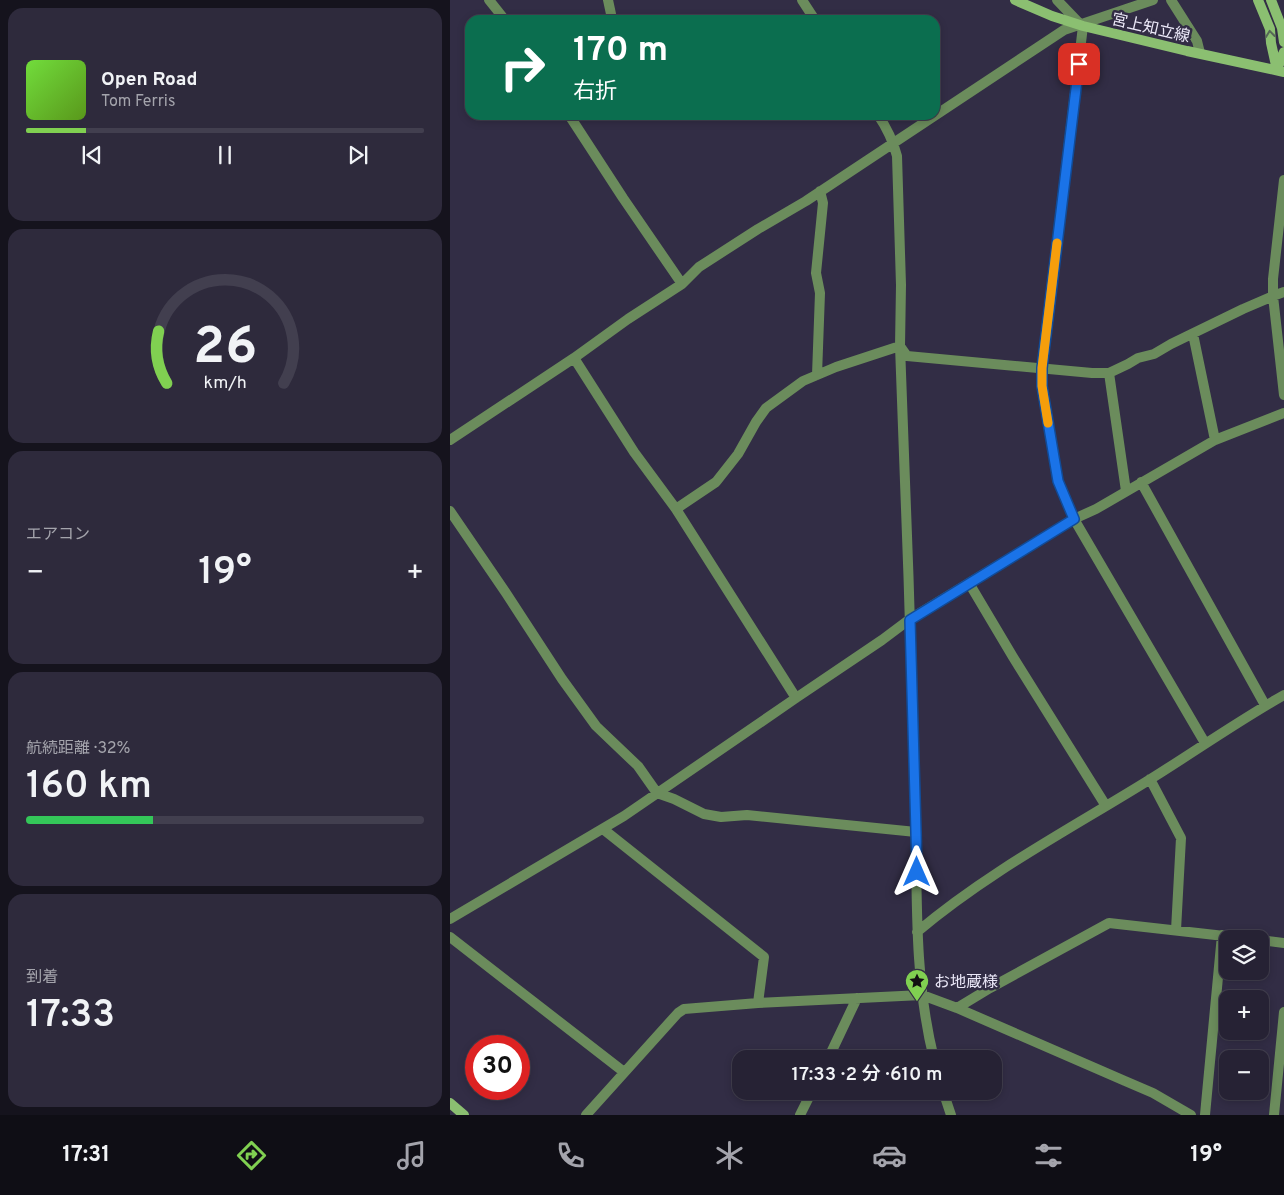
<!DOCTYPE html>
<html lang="ja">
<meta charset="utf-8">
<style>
:root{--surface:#262234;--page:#2e2a3c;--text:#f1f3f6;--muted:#a4a4ac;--line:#423f4f;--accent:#80d051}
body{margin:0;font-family:Overpass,"Noto Sans JP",sans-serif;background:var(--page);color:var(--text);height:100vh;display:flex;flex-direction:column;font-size:19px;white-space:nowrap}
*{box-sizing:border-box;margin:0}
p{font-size:16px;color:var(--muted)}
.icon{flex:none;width:28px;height:28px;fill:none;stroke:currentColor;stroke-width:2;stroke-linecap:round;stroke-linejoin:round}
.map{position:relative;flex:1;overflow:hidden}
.details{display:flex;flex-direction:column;gap:8px;padding:8px;background:#15131d;width:450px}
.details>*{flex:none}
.hud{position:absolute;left:15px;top:15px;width:475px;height:105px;border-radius:15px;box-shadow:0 2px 8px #0003,0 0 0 1px var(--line);background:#0b6e4f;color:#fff;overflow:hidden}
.buttons{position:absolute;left:769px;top:930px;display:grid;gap:10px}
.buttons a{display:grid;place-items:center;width:50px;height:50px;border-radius:10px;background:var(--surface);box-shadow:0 2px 8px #0003,0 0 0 1px var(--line);font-size:25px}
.speed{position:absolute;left:15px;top:1035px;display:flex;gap:10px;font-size:25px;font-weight:700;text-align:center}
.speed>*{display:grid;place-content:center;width:65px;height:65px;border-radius:50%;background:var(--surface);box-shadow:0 2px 8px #0003,0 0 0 1px var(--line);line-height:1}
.speed .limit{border:8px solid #d22;background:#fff;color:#111}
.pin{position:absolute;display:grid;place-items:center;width:42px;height:42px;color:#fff;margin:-21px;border-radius:10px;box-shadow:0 2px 8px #0006}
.me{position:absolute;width:55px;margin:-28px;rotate:0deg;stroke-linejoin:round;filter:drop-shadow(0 0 4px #0008)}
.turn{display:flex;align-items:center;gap:18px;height:105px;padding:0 25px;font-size:22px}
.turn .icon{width:65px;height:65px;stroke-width:2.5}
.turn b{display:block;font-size:35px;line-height:42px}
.big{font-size:38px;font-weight:600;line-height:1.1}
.details .tile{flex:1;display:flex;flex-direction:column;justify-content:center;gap:8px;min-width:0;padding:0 18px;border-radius:15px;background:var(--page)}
.details .dial{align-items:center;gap:0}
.dial svg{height:130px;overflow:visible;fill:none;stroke:var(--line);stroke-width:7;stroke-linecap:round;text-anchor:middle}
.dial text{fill:var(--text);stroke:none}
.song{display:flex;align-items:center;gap:15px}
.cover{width:60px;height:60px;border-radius:8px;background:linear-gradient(135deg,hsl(100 70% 55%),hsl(90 70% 35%))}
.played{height:5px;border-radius:2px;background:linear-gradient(90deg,var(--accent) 15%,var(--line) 15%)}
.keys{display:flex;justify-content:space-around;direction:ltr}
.heat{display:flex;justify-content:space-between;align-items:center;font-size:28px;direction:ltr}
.charge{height:8px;border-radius:4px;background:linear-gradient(90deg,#34c759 32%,var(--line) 0)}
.trip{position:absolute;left:282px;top:1050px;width:270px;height:50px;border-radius:15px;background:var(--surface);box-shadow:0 2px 8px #0003,0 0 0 1px var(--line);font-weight:600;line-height:50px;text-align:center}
.tabs{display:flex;height:80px;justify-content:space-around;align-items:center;background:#0f0e15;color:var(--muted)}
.tabs .icon{width:35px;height:35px}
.tabs .active{color:var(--accent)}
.tabs b{font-size:22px;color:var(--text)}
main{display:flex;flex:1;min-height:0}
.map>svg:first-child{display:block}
</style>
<main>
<section class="details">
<div class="tile">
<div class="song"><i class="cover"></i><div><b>Open Road</b><p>Tom Ferris</p></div></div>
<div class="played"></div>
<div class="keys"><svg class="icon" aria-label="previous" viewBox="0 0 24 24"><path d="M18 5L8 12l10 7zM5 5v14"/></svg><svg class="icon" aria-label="pause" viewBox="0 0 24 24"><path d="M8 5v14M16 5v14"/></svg><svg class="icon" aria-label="next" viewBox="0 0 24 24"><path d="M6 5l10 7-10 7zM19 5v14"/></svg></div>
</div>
<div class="tile dial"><svg viewBox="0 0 100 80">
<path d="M14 69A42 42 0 1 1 86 69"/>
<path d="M14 69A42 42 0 0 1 9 37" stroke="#80d051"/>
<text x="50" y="56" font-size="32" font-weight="700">26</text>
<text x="50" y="72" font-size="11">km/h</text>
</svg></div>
<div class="tile"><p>エアコン</p>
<div class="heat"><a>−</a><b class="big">19°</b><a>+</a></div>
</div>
<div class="tile"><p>航続距離 · 32%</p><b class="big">160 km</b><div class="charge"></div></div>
<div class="tile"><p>到着</p><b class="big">17:33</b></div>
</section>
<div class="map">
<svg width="834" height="1115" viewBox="0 0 834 1115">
<rect width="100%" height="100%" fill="#322d45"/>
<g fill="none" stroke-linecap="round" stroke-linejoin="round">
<path stroke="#6b8c5c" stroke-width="10" d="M39 0 55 20
M158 0 161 14V20
M352 0 365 20
M607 0 630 24
M721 0 747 41 750 53
M633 26 592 368V386L608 481 624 519 755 743
M119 115 173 198 232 284
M428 115C437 128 443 141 447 156L451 285 450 346C456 495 461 643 465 792 468 881 462 971 484 1059
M834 180 823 279V296L834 395
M743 334 765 440
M450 346 457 356 642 373H659L678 364 688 358 704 354 721 344 793 309 823 296 834 292
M124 358 184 452 226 509 346 698
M659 373 676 491
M367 375 370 293 366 273 373 203 370 191
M0 440 124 358 178 319 232 284 249 267 308 229 356 201 614 30 703 0
M691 482 815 705
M226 509 266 482 288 454 306 422 316 408 353 381 386 367 450 346
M0 511 56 593 112 679 146 726 188 766 207 793 224 799 254 814 271 817 297 815 466 832
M519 583 563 657 656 806
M700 779 731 838 726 930
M153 829 314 957 308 1003
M0 919 174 816 346 698 432 640 460 619 519 583 624 519 646 509 765 440 834 413
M467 932C538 872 620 829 699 780 744 752 788 721 834 695
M0 937 174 1072
M810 940 834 943
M507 1008 540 988 659 923 801 939
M378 1059 407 998
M493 1091 501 1115
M136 1115 228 1013 234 1009 308 1003 472 995 507 1008 675 1081 703 1093 741 1115
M350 1115 362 1091
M755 1115 756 1104 772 935
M824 1115 834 1012"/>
<path stroke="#8bbf71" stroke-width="10" d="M565 0 602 16 633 26 737 51 834 72
M808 0 820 29 821 43 827 70
M821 0 832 28 834 42
M827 69 834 52
M0 1103 14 1115"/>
</g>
<defs><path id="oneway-chevron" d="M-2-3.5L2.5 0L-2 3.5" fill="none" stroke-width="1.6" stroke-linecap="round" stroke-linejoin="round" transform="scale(1.25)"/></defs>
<use stroke="#566757" href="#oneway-chevron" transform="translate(820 34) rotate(-97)"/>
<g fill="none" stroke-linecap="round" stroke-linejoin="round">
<g stroke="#114b97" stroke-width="12">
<path id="route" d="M467 872 466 832 460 620 624 519 608 481 592 386V368L629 64"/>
</g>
<use href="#route" stroke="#1a73e8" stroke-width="9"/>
<path stroke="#f59e0b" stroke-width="9" d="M598 423 592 386V368L607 243"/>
</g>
<defs>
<g id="sight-pin" transform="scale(1.25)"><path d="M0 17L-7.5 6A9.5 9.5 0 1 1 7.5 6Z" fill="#80d051" stroke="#322d45"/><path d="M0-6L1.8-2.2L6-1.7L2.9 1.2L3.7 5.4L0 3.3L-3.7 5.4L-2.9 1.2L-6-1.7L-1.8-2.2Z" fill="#111"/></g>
</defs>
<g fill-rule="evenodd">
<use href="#sight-pin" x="467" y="981"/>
</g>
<g text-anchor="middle" stroke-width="5" stroke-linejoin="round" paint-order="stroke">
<g font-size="16" fill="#ebe8f8" stroke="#322d45">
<text transform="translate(701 27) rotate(13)" y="6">宮上知立線</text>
</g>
<g font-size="16" fill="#ebe8f8" stroke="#322d45" text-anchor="start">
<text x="484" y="987">お地蔵様</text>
</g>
</g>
</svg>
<div class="buttons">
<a><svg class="icon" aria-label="layers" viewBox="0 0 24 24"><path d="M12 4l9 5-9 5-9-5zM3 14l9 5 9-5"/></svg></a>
<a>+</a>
<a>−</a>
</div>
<div class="speed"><div class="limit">30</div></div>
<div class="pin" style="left:629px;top:64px;background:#d93025"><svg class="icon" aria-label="arrive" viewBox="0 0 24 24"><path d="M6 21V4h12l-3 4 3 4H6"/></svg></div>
<svg class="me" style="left:467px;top:872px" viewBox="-20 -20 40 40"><path d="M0-17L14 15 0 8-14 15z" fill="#1a73e8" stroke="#fff" stroke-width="4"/></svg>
<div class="trip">17:33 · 2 分 · 610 m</div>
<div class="hud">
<div class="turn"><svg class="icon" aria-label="right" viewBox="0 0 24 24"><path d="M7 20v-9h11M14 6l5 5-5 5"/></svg><div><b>170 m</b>右折</div></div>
</div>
</div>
</main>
<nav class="tabs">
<b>17:31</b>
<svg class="icon active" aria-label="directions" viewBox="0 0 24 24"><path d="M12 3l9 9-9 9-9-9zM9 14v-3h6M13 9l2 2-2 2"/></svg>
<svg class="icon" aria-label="music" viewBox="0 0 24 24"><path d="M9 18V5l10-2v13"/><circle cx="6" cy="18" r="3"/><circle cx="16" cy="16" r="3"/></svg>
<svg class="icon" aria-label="phone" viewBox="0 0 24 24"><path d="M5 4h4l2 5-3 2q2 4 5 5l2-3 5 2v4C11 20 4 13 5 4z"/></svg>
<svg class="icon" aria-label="climate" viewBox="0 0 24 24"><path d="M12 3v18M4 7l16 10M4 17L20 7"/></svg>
<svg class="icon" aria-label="car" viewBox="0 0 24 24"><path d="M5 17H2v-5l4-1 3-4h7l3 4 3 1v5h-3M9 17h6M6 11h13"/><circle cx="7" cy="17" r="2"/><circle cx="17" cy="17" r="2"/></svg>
<svg class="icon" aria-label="filters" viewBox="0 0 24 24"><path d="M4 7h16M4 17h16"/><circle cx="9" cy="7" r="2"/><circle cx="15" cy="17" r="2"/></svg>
<b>19°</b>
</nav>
